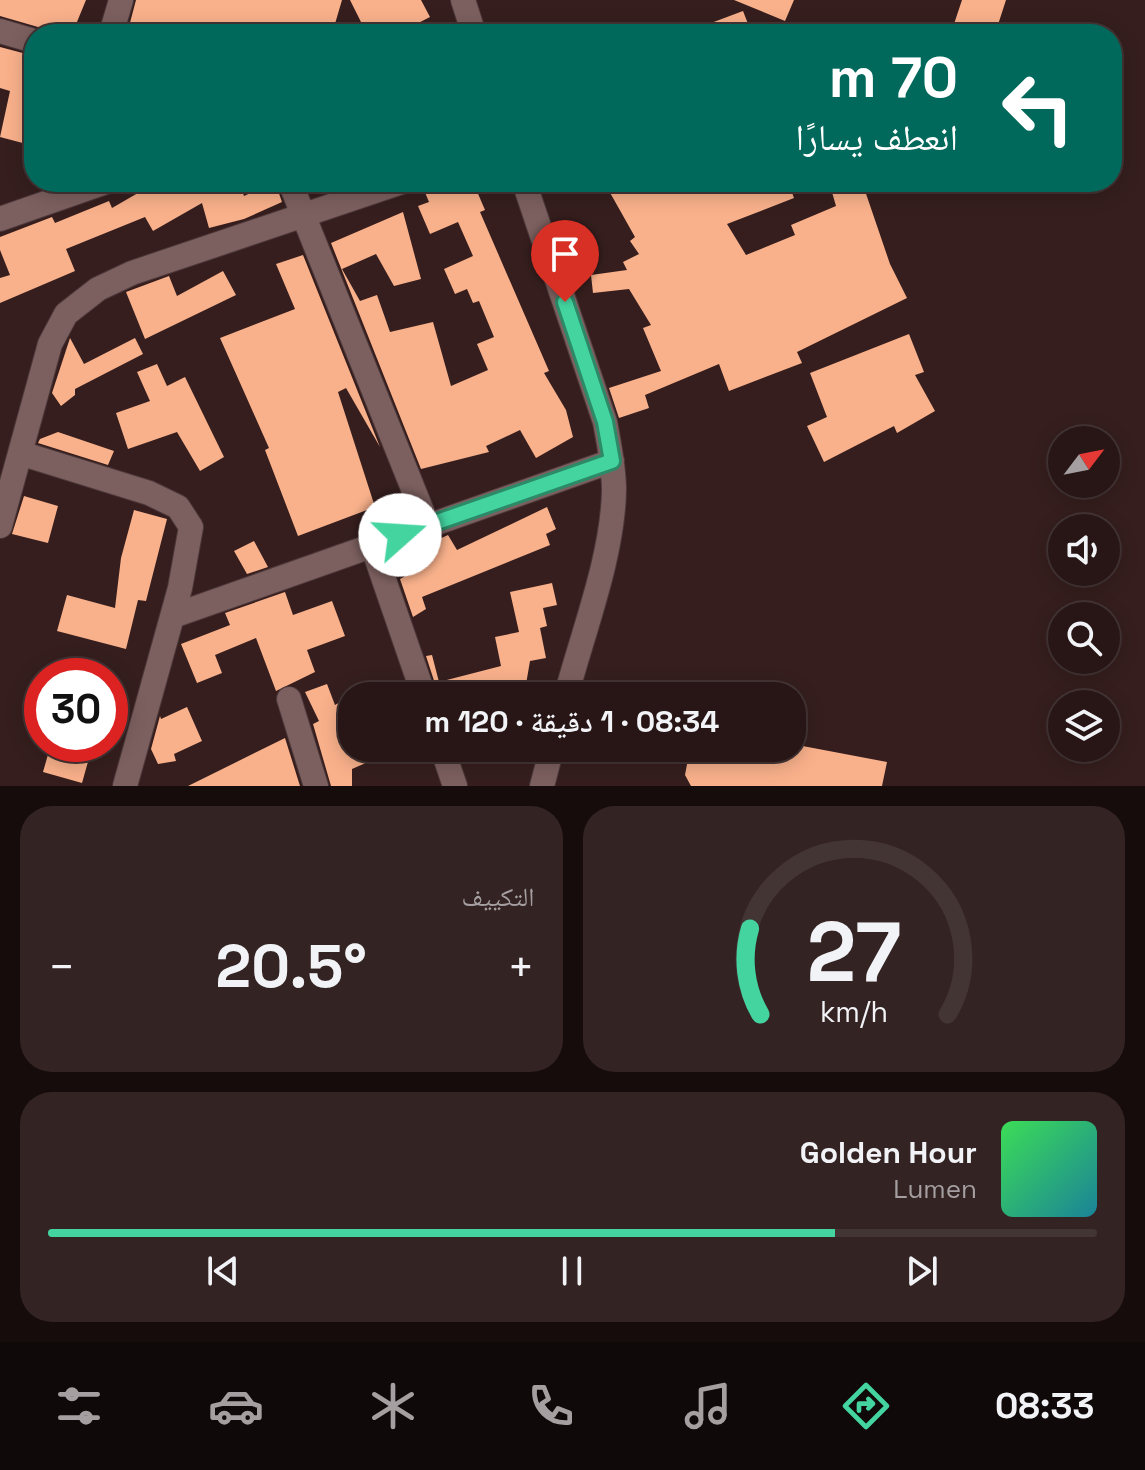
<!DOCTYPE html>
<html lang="ar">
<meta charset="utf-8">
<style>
:root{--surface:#281616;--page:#342323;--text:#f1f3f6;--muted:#a59fa1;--line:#443535;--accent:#43d4a0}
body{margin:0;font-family:"Space Grotesk","Noto Naskh Arabic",sans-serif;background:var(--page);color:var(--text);direction:rtl;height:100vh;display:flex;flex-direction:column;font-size:30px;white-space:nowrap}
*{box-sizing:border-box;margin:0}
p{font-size:26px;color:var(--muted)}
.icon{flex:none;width:44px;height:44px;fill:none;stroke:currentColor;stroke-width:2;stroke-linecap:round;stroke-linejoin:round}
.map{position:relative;height:786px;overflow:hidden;direction:ltr}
.side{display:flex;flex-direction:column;gap:20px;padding:20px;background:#160c0c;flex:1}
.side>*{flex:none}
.top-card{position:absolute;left:24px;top:24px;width:1098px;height:168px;border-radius:32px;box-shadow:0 4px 20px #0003,0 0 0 2px var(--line);direction:rtl;background:#00695c;color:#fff;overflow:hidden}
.needle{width:52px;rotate:58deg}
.buttons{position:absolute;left:1048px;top:426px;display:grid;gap:16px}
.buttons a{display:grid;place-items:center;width:72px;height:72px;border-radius:50%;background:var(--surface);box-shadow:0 4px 20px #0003,0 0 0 2px var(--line);font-size:40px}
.speed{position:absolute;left:24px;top:658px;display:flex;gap:16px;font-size:40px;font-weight:700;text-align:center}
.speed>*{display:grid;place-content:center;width:104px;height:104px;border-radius:50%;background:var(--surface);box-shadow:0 4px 20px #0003,0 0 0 2px var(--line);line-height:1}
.speed .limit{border:12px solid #d22;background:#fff;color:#111}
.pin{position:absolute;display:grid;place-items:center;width:68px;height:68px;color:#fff;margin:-82px -34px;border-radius:50% 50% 50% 0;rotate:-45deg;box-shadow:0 0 8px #0007}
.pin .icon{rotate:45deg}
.me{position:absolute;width:88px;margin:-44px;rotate:71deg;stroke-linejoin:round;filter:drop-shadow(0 0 6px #0008)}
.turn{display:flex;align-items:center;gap:28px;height:168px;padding:0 32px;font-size:36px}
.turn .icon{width:104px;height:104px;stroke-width:2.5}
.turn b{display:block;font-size:56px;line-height:68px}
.big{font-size:60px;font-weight:600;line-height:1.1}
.side .widget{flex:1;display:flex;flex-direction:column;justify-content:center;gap:12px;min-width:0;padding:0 28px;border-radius:32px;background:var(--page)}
.side .dial{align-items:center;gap:0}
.dial svg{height:208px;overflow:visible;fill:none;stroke:var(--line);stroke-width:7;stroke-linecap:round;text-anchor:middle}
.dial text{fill:var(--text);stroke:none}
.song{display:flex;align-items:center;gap:24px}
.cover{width:96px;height:96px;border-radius:12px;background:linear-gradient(135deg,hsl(130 70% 55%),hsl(190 70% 35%))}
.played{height:8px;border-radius:4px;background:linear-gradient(90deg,var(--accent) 75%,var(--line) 75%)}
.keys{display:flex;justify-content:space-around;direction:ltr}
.heat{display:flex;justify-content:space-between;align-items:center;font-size:44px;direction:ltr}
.side .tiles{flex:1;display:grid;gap:20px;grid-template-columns:1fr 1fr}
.widget:last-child{grid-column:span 2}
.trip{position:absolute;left:338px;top:682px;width:468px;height:80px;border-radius:32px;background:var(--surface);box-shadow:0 4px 20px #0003,0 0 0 2px var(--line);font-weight:600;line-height:80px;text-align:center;direction:rtl}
.menu{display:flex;height:128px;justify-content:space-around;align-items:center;background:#100909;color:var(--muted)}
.menu .icon{width:56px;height:56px}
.menu .selected{color:var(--accent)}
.menu b{font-size:36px;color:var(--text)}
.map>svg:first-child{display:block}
</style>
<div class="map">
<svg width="1145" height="786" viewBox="0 0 1145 786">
<rect width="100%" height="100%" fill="#361e1e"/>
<path fill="#f9b18b" d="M0 0H86L72 34H47L38 27 0 16Z
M136 0H342L332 34H127Z
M350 0H421L430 17 397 34H367Z
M734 0H794L785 21Z
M962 0H1006L995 34 952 30Z
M743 11 752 34H687V32Z
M0 47 34 56V146L0 137 10 91 0 88Z
M157 182H239L244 196 275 182 282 202 244 219 209 228 202 203 153 231 145 217 66 249 75 271 0 303V278L10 275 0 250V237L52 217 55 223 109 201 112 208Z
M443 182H473L485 210 480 212 549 371 544 373 566 410 573 437 536 458 520 430 486 446 489 452 421 469 331 243 403 212 421 279 394 286 376 254 342 269 360 301 377 295 390 332 433 322 451 386 488 370 477 344 494 337 479 301 473 303 467 289 455 294 444 269 473 256 458 222 430 234 418 206 429 202 424 190Z
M604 182H788L794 198 727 224 746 255 795 235 791 225 836 206 829 182H862L890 264 907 298 797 352 802 363 729 391 719 364 645 395 649 408 619 418 609 388 661 371 643 328 651 325 629 289 593 293 591 275 627 270 623 262 639 254 630 241 635 237Z
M303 255 380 447 346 388 338 392 375 507 298 536 265 450 269 448 220 338 295 309 276 264Z
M223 271 236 295 145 339 126 292 169 276 177 296Z
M909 334 924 372 915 375 935 411 897 433 894 426 824 462 807 426 827 417 810 373Z
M70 338 84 364 135 338 143 354 75 389V395L61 406 52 393Z
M157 364 167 386 185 377 224 457 200 471 177 432 128 449 116 413 150 401 137 372Z
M58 432 114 451 108 465 38 443 40 439Z
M24 496 58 506 48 543 12 534Z
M547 507 556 529 546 534 550 545 422 597 426 609 413 617 400 579 420 568 411 552 448 535 457 550Z
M134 510 167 519 146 601 138 600 126 649 57 631 67 595 115 608 121 558Z
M254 541 268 567 247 574 234 551Z
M552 583 557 605 543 608 547 626 540 628 546 658 530 661 524 696H439L426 656 432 655 439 682 501 666 495 637 519 632 510 592Z
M285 592 293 615 332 601 345 636 307 650 315 672 276 691 256 638 215 655 222 673 197 683 181 644 230 625 225 613Z
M327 684 335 705 352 695V748H400L352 769V786H331L313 724 319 721 305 692Z
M187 707 202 741 174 754 176 761 158 764 151 749 160 716 161 719Z
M285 738 300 786H188Z
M51 744H93L82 783 43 772Z
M792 744 887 762 882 786H691L685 775 690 748H792Z"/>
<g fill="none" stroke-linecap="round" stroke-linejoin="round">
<g stroke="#4e393a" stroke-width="26">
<path id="street" d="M463 0 474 34
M0 31 34 41
M111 34 121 0
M290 182 428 526
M524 182 605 422C609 444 614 467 614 490 613 556 583 632 566 696
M0 219 106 182
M20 453 149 493 178 507 191 527 180 588 125 786
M0 526 50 344 66 314 98 289 132 273 402 182
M372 545 424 696
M173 616 612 461
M289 699 316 786
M442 748 455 786
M542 786 552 748"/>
</g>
<use href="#street" stroke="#7c605f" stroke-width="24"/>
</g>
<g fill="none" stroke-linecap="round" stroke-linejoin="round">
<g stroke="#2c8a68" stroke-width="20">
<path id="route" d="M400 535 612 461 605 422 565 302"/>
</g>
<use href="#route" stroke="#43d4a0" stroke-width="14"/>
</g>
</svg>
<div class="buttons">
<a><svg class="needle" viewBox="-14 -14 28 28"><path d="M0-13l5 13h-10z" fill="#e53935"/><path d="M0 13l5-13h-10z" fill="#a59fa1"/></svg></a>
<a><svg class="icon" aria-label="sound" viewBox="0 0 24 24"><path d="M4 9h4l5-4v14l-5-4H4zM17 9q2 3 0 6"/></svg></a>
<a><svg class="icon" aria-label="search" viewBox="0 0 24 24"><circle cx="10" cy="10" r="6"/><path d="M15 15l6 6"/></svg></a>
<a><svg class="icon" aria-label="layers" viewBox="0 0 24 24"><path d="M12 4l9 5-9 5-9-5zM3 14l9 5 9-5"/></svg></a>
</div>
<div class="speed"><div class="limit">30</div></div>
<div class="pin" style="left:565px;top:302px;background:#d93025"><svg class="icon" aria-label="arrive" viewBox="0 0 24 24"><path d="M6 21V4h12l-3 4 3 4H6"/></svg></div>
<svg class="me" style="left:400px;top:535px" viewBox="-20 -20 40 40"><circle r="19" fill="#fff"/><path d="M0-13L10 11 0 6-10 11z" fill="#43d4a0"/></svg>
<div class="trip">08:34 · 1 دقيقة · 120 m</div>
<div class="top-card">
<div class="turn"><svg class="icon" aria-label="left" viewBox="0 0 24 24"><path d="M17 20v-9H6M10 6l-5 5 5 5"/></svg><div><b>70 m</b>انعطف يسارًا</div></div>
</div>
</div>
<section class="side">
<div class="tiles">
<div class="widget dial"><svg viewBox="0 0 100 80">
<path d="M14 69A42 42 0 1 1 86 69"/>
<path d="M14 69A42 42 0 0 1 10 36" stroke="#43d4a0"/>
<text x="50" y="56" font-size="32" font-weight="700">27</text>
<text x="50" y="72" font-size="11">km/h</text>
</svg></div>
<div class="widget"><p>التكييف</p>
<div class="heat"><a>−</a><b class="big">20.5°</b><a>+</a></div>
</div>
<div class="widget">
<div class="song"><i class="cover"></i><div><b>Golden Hour</b><p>Lumen</p></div></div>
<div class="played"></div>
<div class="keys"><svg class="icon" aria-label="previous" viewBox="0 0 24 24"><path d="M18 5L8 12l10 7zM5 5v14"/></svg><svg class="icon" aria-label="pause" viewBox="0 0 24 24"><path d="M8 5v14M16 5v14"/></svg><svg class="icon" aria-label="next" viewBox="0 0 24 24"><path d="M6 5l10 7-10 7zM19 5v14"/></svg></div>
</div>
</div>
</section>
<nav class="menu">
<b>08:33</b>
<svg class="icon selected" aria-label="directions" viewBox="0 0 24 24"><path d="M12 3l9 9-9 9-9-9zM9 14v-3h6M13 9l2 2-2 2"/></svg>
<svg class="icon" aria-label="music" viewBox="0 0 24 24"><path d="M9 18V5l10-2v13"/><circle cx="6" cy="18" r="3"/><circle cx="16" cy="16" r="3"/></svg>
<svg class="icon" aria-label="phone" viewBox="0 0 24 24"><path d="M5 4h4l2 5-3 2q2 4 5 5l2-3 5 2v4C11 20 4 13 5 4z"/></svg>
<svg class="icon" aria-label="climate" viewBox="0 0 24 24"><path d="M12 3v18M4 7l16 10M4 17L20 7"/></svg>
<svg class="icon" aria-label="car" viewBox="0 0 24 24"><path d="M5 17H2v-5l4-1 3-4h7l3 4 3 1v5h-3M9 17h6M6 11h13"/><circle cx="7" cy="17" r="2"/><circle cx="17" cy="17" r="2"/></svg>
<svg class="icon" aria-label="filters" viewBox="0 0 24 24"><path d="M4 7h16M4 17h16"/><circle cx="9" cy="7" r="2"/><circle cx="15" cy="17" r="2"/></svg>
</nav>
